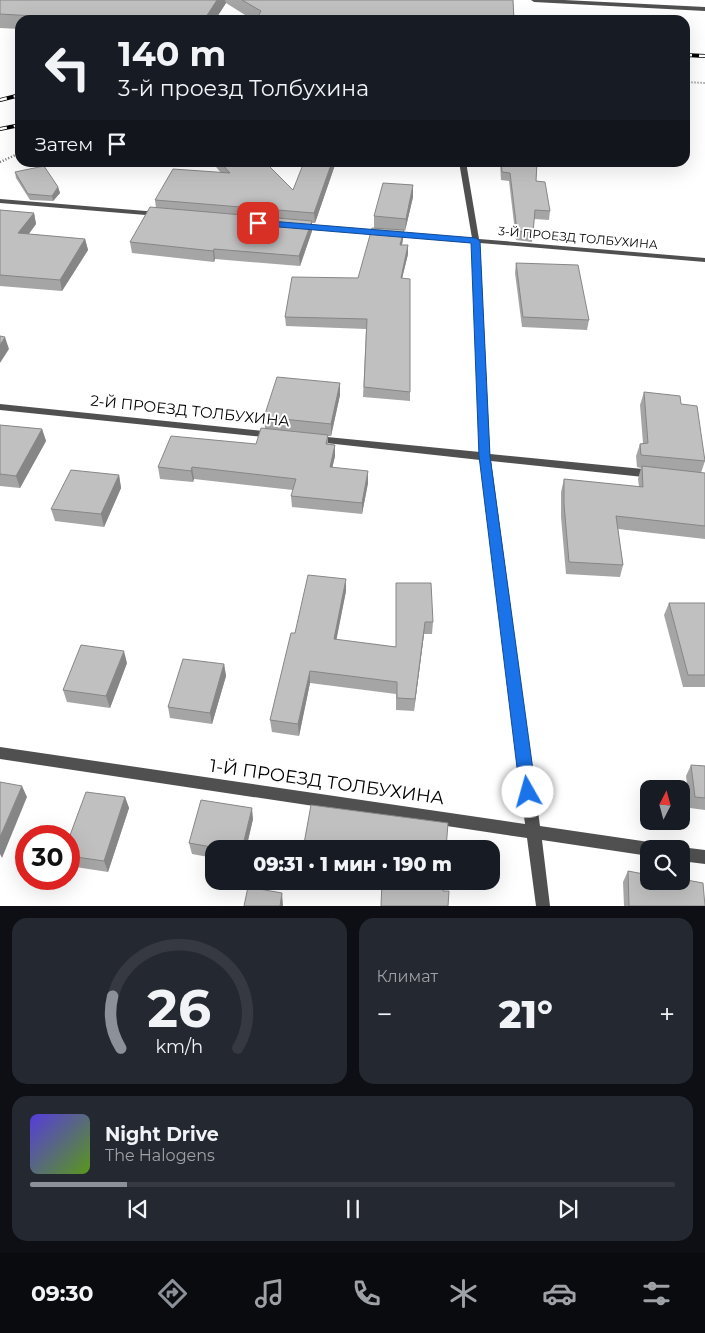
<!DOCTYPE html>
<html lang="ru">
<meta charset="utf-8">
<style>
:root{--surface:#171b24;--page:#242831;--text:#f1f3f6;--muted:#9ea1a6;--line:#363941;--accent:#8c9099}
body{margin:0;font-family:Montserrat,sans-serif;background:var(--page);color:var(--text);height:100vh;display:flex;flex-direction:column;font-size:19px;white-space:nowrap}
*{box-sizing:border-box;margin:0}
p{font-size:16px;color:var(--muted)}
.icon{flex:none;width:28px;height:28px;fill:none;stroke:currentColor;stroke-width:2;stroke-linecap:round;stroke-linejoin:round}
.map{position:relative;height:906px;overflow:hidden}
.side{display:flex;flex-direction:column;gap:12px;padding:12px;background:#0d0f14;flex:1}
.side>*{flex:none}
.hud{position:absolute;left:15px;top:15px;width:675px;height:152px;border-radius:15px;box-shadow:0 5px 20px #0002;background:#171b24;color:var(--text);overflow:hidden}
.needle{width:32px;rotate:6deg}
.fabs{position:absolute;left:640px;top:780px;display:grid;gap:10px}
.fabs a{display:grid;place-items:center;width:50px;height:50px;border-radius:10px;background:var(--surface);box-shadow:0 5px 20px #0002;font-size:25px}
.speed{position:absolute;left:15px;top:825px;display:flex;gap:10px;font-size:25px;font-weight:700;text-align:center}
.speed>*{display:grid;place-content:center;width:65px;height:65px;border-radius:50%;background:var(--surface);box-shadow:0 5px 20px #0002;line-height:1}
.speed .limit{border:8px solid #d22;background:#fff;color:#111}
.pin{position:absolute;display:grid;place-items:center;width:42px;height:42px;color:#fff;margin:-21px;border-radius:10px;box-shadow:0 2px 8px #0006}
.me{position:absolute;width:55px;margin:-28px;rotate:353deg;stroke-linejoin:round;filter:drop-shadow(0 0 4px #0008)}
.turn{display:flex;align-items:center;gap:18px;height:105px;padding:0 20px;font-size:22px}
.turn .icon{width:65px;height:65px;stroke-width:2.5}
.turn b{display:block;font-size:35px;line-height:42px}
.then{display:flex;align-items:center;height:48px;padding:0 20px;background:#0003;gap:10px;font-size:19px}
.big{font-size:38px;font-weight:800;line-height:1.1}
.side .tile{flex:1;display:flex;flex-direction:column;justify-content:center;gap:8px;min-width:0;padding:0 18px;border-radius:15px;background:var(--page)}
.side .dial{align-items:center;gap:0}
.dial svg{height:130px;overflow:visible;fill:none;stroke:var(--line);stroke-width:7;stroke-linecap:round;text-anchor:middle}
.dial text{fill:var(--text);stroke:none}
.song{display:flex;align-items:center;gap:15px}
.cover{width:60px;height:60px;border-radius:8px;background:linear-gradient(135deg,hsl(250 70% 55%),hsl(90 70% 35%))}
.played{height:5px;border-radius:2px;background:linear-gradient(90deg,var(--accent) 15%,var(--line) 15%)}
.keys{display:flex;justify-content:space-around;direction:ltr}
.heat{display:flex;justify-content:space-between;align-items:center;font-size:28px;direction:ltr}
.side .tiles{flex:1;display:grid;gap:12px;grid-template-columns:1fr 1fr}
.tile:last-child{grid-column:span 2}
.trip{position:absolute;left:205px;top:840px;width:295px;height:50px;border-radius:15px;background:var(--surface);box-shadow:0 5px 20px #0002;font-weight:800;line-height:50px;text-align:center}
.menu{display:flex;height:80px;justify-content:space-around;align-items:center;background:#090b0e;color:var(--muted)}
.menu .icon{width:35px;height:35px}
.menu .on{color:var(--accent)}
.menu b{font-size:22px;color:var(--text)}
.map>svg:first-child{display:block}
</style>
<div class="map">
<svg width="705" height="906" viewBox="0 0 705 906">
<rect width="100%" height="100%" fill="#fff"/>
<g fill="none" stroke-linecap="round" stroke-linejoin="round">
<path stroke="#727272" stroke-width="2" stroke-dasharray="0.5 1" stroke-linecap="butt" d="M685 82 705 83"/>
<path stroke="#727272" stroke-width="2.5" stroke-dasharray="1 2" stroke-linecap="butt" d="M0 162 20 153"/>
<path fill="#505050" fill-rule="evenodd" d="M531 0H564L705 7V11L534 2Z"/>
<path fill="#505050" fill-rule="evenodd" d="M459 162H466L479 239 705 258V262L480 243 490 454 653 470 658 474 653 478 491 461 540 826 649 842 654 844 656 849H649V856L542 840 550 906H536L527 838 0 759V747L525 824 480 460 317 442 312 439 317 436 480 452 472 243 300 228 296 226 300 224 472 238Z
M0 199 158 212 162 214 158 216 0 203Z
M0 404 273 432 278 435 273 438 0 410Z
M681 847 705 850V864L681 861V849H677Z"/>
<g stroke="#000" stroke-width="4">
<path id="rail" d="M685 55 705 56
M0 100 20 95
M0 129 20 125"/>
</g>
<use href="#rail" stroke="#fff" stroke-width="2.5" stroke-dasharray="7" stroke-linecap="butt"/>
</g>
<path fill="#a5a5a5" d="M0 0H513L514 20H253L226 3 215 20H20V29L0 28Z
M212 162H265L293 190 336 162 315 223H312V231L300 266 215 259 214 262 132 253 130 242 156 208 155 200 221 173Z
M500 162H537L536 181 550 211 549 220 534 219 532 242 516 240 509 181 501 180Z
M15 172 58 187 60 193 53 201 30 200 16 178Z
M413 197 405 231 404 230 403 239 402 245H408V254L402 278 410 392V401L363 397 366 329 286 326 285 317 358 278 374 228V216Z
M0 210 34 213 36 224 29 234 85 239 88 250 62 291 0 286Z
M516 263 589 320 587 330 522 327 515 273Z
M340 383V395L331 436H328V444L335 445V456L332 468 368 483 362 514 292 507 291 496 293 490 194 479 193 482 160 479 158 467 256 444 265 428 264 417Z
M644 392 681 404 705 461 701 473H705V539L618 529 623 565 620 577 566 574 561 517V492L564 479 639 487 638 479 641 468 637 467 636 456 640 444 643 443 640 405Z
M0 425 42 429 46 441 20 488 0 486Z
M119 475 121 488 104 527 55 521 51 509Z
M396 583 433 622 432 634H424L414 711 396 710V694L310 683 299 736 272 732 270 720 295 633 346 591 336 640 396 647Z
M669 603H705V687H683L664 615Z
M127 663 110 708 67 702 63 690Z
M224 664 226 676 212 724 170 718 168 707Z
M691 765 705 766V810L690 808 686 776Z
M125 797 129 808 108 872 69 866V838Z
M253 819 246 849H214V858L192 854 189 843Z
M628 871 705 906H624L623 882Z
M344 881H444L443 891 382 887Z"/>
<path fill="#868686" d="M217 0H225L226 3 215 20H204Z
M332 162H336L315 223 314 213Z
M413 185V197L405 231 406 219Z
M58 187 60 193 53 201 52 196Z
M34 213 36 224 21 244 18 233Z
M312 221V231L300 266 299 256Z
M404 230 403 239 400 254V245Z
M85 239 88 250 62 291 60 280Z
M408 245V254L400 287 401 278Z
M214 249 215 259 214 262 213 251Z
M5 337 9 349 0 363V345Z
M340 383V395L331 436V424Z
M42 429 46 441 20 488 16 476Z
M335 445V456L330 478V467Z
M192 467 194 479 193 482 191 471Z
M368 471V483L362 514V503Z
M119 475 121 488 104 527 101 514Z
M346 579V591L334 652V639Z
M425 622 424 634 414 711 415 699Z
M124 651 127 663 110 708 106 696Z
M224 664 226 676 212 724 210 713Z
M310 671V683L299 736 298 724Z
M22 786 27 797 2 858 0 854V837Z
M125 797 129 808 108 872 104 861Z
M252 808 253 819 246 849H242Z
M282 893 283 906H280Z"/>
<path fill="#c0c0c0" stroke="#868686" d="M0 0H217L204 20H102L0 14Z
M242 0H513L514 20H256L261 11Z
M220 162H265L293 190 304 162H332L314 213 155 200 173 169 230 173Z
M501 162H537L536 181 545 182 550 211 535 210 533 233 517 231 510 173 502 172Z
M44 166 58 187 52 196 28 194 15 172Z
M383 183 413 185 406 219 374 216Z
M150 207 312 221 299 256 214 249 213 251 130 242Z
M0 210 34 213 18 233 85 239 60 280 0 275Z
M372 228 404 230 400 245H408L401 278 410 279V392L364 387 367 319 285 317 292 277 358 278Z
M516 263 578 265 589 320 523 317Z
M0 336 5 337 0 345Z
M277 377 340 383 331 424 264 417Z
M644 392 680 396 681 404 697 406 705 461 641 455 640 444 648 443Z
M0 425 42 429 16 476 0 474Z
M261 428 328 435 326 444 335 445 330 467 368 471 362 503 291 496 296 479 192 467 191 471 158 467 171 436 256 444Z
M642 466 705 473V526L616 516 623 565 569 562 564 504V479L643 487Z
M71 470 119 475 101 514 51 509Z
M308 575 346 579 334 639 396 647V583H431L433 622H425L415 699 397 698V682L310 671 298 724 270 720 291 633H295Z
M669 603H705V675H688Z
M81 645 124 651 106 696 63 690Z
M183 659 224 664 210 713 168 707Z
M691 765 705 766V798L695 797Z
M0 782 22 786 0 837Z
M86 792 125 797 104 861 69 856V838Z
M201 800 252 808 242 849H223L189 843Z
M311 805 448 823 446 849H303Z
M628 871 649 875V881H681V879L703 883 705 906H629Z
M382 881H444L443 891H449L448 906H381Z
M248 887 282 893 280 906H244Z"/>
<path fill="#1a73e8" stroke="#114b97" d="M258 220 476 238 480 241 490 456 536 792 533 797 528 799 523 797 520 792 479 456 471 243 255 225V221Z"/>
<g text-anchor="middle" stroke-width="4" stroke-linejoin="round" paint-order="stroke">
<g font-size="12" fill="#000" stroke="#fff">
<text transform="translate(578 238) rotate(5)" y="4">3-Й ПРОЕЗД ТОЛБУХИНА</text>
</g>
<g font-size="15" fill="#000" stroke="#fff">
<text transform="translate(190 411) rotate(6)" y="5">2-Й ПРОЕЗД ТОЛБУХИНА</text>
</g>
<g font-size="18" fill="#000" stroke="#fff">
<text transform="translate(327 782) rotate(8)" y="6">1-Й ПРОЕЗД ТОЛБУХИНА</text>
</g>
</g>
</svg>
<div class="fabs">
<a><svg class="needle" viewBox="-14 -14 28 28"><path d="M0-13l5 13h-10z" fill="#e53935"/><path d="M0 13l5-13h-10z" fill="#9ea1a6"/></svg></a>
<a><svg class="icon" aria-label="search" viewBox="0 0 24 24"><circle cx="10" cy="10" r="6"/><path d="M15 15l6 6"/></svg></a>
</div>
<div class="speed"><div class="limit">30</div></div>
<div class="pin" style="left:258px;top:223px;background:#d93025"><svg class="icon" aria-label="arrive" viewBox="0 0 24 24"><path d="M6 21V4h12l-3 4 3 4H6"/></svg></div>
<svg class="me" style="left:528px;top:792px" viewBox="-20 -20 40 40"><circle r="19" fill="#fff"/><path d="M0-13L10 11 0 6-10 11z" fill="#1a73e8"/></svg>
<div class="trip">09:31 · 1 мин · 190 m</div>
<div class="hud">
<div class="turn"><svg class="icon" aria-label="left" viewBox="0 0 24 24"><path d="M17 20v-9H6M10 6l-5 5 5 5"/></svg><div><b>140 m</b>3-й проезд Толбухина</div></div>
<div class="then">Затем<svg class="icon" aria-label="arrive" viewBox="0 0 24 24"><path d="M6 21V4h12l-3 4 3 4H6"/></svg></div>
</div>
</div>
<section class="side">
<div class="tiles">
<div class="tile dial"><svg viewBox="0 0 100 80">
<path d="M14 69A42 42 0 1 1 86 69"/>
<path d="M14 69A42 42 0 0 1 9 37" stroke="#8c9099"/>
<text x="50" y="56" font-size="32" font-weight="700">26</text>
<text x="50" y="72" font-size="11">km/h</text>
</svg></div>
<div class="tile"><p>Климат</p>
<div class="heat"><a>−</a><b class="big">21°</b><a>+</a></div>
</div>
<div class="tile">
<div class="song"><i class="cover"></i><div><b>Night Drive</b><p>The Halogens</p></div></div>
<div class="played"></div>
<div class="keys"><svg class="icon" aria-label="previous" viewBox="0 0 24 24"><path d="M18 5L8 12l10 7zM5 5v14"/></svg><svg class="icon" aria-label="pause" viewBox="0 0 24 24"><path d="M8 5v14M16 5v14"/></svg><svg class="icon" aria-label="next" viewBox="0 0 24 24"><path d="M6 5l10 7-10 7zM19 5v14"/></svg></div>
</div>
</div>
</section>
<nav class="menu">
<b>09:30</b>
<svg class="icon on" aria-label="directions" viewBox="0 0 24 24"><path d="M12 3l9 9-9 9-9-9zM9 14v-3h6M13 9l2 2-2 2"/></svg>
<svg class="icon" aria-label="music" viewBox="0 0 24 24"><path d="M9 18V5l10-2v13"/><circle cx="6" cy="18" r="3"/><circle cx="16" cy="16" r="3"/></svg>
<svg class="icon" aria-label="phone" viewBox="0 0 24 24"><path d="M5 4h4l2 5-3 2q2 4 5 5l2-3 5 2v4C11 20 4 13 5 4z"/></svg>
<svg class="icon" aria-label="climate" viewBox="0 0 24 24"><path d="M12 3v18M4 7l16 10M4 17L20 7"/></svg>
<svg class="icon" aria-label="car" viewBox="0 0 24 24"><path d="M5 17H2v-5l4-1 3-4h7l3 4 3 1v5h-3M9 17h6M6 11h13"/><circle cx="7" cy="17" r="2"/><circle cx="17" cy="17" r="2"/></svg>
<svg class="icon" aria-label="filters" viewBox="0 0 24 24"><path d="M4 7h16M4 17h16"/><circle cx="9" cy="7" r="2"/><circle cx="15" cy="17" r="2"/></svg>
</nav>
